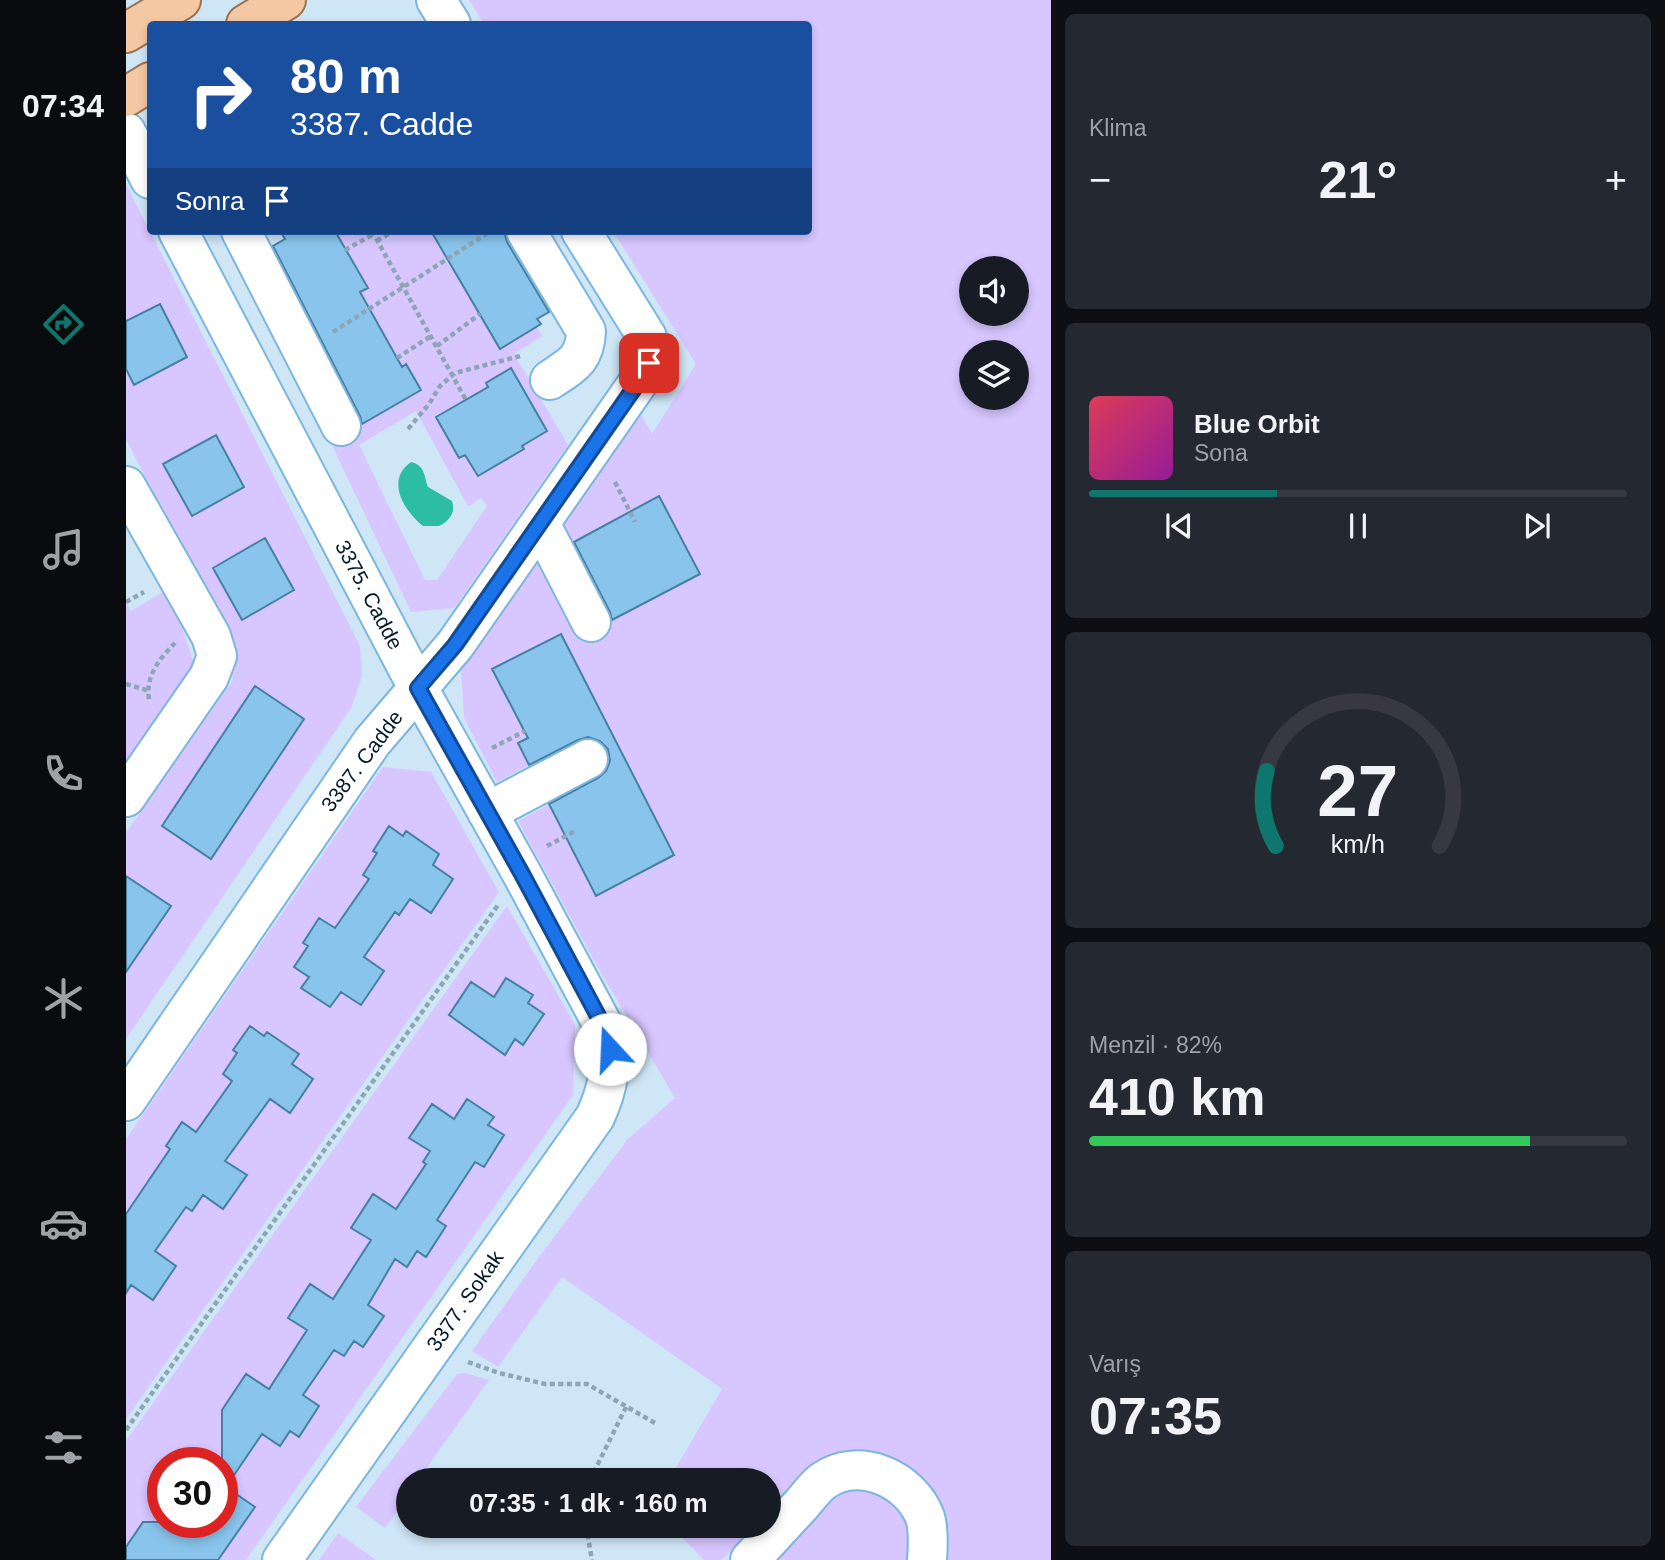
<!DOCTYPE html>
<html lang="tr">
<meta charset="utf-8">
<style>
:root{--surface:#171b24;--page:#242831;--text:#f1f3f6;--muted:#9ea1a6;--line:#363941;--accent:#0f766e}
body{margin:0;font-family:Helvetica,sans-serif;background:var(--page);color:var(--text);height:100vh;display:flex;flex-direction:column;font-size:26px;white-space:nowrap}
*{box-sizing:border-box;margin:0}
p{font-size:23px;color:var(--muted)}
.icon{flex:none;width:38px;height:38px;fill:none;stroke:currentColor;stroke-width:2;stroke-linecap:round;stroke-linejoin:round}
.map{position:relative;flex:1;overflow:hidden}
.drawer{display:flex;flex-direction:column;gap:14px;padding:14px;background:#0d0f14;width:614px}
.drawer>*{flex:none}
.banner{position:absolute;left:21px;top:21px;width:665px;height:214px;border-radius:7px;box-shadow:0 4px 10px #0003;background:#1a4fa0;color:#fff;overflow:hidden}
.fabs{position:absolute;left:833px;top:256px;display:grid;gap:14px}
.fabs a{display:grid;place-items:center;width:70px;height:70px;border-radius:50%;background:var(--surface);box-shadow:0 4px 10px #0003;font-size:35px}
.speed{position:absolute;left:21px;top:1447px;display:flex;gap:14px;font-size:35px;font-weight:700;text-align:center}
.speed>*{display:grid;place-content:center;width:91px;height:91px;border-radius:50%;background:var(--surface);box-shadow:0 4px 10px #0003;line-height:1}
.speed .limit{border:10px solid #d22;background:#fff;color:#111}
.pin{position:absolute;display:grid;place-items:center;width:60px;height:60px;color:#fff;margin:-30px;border-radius:14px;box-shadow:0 4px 10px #0006}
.me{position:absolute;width:77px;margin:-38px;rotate:340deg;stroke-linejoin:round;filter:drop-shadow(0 0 5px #0008)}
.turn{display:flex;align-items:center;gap:24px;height:147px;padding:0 28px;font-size:32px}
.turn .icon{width:91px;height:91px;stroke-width:2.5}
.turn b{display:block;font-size:49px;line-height:60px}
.then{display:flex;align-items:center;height:66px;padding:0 28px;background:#0003;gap:14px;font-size:26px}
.big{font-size:52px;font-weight:700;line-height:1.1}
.drawer .tile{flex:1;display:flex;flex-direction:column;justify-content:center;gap:10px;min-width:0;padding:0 24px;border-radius:10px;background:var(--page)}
.drawer .dial{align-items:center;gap:0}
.dial svg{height:182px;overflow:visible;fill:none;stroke:var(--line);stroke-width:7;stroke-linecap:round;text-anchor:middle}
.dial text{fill:var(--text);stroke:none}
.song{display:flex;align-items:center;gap:21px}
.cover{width:84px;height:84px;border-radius:10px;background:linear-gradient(135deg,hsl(350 70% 55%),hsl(300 70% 35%))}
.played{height:7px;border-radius:4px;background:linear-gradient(90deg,var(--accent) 35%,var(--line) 35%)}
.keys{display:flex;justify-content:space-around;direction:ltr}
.heat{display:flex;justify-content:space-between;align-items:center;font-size:38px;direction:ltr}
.charge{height:10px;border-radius:5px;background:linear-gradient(90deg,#34c759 82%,var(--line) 0)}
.trip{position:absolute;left:270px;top:1468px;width:385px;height:70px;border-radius:35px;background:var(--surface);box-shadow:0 4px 10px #0003;font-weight:700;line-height:70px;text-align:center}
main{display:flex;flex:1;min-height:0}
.tab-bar{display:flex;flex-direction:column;width:126px;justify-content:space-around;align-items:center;background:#090b0e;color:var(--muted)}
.tab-bar .icon{width:49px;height:49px}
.tab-bar .current{color:var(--accent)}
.tab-bar b{font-size:32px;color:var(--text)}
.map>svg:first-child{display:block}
</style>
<main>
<nav class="tab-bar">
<b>07:34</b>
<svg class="icon current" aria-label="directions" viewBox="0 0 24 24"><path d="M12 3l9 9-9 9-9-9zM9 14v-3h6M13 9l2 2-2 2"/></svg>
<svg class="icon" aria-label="music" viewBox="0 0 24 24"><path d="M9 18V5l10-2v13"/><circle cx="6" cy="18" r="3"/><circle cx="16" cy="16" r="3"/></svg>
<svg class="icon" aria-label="phone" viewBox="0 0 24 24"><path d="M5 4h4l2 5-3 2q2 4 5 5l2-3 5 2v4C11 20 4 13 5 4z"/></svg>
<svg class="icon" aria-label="climate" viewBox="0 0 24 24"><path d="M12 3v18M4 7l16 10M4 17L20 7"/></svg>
<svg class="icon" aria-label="car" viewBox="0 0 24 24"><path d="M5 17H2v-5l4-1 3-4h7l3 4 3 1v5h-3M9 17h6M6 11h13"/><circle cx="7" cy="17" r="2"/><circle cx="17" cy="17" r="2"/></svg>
<svg class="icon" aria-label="filters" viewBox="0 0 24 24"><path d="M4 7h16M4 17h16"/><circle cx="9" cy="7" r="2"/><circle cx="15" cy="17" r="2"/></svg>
</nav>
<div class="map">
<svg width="925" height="1560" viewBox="0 0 925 1560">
<rect width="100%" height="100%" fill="#cfe6f6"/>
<path fill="#d7c6ff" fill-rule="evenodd" d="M343 0H925V1560H818L823 1529 806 1493 753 1457 642 1518V1480H543L596 1389 436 1277 372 1367 346 1351 413 1257 502 1139 549 1098 474 971 392 821 489 770 469 731 371 782 338 718 335 668 513 411 526 434 570 364 487 231H682V24H358ZM845 268H891V313H845ZM845 352H891V397H845Z
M0 184 234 646 236 677 225 708 0 1039V833L107 680 103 643 0 439Z
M153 231H351L416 336 388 354 442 445 328 608 285 612 205 443 257 412ZM290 411 342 506 355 498 361 506 311 580H299L233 445Z
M42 589 67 660 63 675 0 765V603L5 611Z
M257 767 305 772 373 892 0 1419V1139Z
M381 906 449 1025 447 1095 120 1560H0V1441ZM37 1463H96V1522H37Z
M339 1373 363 1380 292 1480H282V1496L259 1528 230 1507 331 1374Z
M752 1483 780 1513 786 1560H638L709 1485Z
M545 1526H633L595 1560H578Z
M212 1533 250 1560H193Z"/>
<path fill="#2dbca5" d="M285 462C299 465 298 476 302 487L326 501C330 513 323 521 313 526H297C278 511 259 480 285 462Z"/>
<path fill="#89c4ec" stroke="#467fa4" stroke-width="2" d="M154 231H209L242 288 234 292 276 367 280 364 295 390 236 424 234 416 147 246 159 239Z
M305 231H378L381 242 423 312 411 319 415 324 374 349Z
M34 304 61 357 8 385 0 369V321Z
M385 368 421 431 396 446 398 449 352 476 339 455 333 458 310 417 362 387 360 383Z
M90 435 118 487 66 516 37 464Z
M533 496 574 574 486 620 484 612 448 542Z
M139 538 168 590 116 620 87 568Z
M435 634 548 855 470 896 423 804 472 778 480 771 484 761 482 749 474 741 462 737 452 740 403 765 392 743 402 738 366 669Z
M129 686 178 719 85 859 36 826Z
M263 826 277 836 280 831 313 854 307 865 327 879 305 913 284 899 273 915 269 912 238 957 258 971 235 1005 215 992 204 1007 175 988 183 977 168 967 182 946 177 943 193 918 209 928 243 879 237 875 251 853 247 851Z
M0 876 45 906 0 972Z
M380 978 407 995 402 1003 418 1014 397 1045 389 1039 379 1055 323 1015 345 982 368 997Z
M124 1026 138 1036 141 1032 173 1054 166 1064 187 1079 164 1113 144 1099 99 1161 121 1175 97 1209 77 1195 66 1211 60 1207 29 1251 50 1266 27 1300 5 1285 0 1293V1214L44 1149 40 1146 56 1122 70 1132 106 1081 97 1074 111 1053 107 1050Z
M341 1099 368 1117 362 1125 378 1135 358 1167 349 1162 311 1220 320 1226 300 1257 291 1251 281 1267 269 1259 242 1305 258 1316 237 1347 228 1341 218 1356 208 1350 177 1395 193 1406 173 1437 164 1431 154 1446 136 1434 100 1487 129 1507 92 1560H0V1547L17 1522H96V1410L120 1374 143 1389 181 1330 162 1318 184 1284 207 1299 245 1240 225 1228 247 1194 270 1209 300 1164 297 1162 304 1151 283 1138 306 1104 328 1119Z"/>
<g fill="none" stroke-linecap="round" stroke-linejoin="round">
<g stroke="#7cb6de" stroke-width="42">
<path id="minor" d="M310 0 325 24
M0 132 24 179
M52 231 292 688 396 874 479 1029C487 1062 483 1087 469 1117L156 1560
M115 231 215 426
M400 231 460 331C459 360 446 365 424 380
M0 486 85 636 91 656 83 677 0 797
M414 523 465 622
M361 812 462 759
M0 1101 246 742 329 645 518 374 523 357 521 337 455 231
M624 1560C641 1542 658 1523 675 1505 682 1497 689 1487 697 1481 732 1456 784 1478 799 1517 803 1530 802 1547 801 1560"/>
</g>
<g stroke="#9c7351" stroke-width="42">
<path id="major" d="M120 24 160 0
M0 33 55 0
M0 97 24 82"/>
</g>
<path stroke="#8ea5b4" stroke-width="4.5" stroke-dasharray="5 3.5" stroke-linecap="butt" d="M246 231 340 400
M251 241 267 231
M219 250 248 234
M207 332 365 231
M311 346 354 314
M271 358 305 336
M282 429 303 404 314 386 329 373 394 356
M489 482 509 522
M0 602 18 592
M0 684 23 691
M23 699C19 676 34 658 49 643
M366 748 399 731
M421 846 449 831
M342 1362 373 1373 419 1384H461L529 1423
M0 1430 372 905
M464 1480 500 1407
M460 1526 466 1560"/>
<use href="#minor" stroke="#fff" stroke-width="38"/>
<use href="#major" stroke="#f5c8a4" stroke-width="38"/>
</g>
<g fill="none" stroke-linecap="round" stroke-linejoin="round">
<g stroke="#114b97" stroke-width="18">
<path id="route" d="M484 1049 479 1029 396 874 292 688 329 645 518 374 523 363"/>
</g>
<use href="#route" stroke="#1a73e8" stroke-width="12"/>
</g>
<g text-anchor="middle" stroke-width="6" stroke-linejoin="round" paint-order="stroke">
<g font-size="21" fill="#021928" stroke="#fff">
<text transform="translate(243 595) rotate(62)" y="7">3375. Cadde</text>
<text transform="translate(236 761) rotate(-53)" y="7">3387. Cadde</text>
<text transform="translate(339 1301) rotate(-55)" y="7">3377. Sokak</text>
</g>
</g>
</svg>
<div class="fabs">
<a><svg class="icon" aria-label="sound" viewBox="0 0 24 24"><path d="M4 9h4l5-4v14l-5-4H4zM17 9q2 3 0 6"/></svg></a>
<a><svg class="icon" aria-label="layers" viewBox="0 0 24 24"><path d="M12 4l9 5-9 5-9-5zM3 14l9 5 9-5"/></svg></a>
</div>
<div class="speed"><div class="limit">30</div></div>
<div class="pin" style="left:523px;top:363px;background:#d93025"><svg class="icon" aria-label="arrive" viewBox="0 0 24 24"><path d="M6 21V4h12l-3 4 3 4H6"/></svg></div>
<svg class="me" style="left:484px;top:1049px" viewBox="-20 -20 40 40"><circle r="19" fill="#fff"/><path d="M0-13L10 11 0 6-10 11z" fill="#1a73e8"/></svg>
<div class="trip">07:35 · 1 dk · 160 m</div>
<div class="banner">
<div class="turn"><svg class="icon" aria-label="right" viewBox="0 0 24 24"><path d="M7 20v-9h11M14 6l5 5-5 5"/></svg><div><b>80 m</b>3387. Cadde</div></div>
<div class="then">Sonra<svg class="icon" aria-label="arrive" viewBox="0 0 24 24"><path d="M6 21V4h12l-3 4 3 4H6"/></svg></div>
</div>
</div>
<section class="drawer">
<div class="tile"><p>Klima</p>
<div class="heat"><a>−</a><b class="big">21°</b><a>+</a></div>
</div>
<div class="tile">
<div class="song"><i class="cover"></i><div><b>Blue Orbit</b><p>Sona</p></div></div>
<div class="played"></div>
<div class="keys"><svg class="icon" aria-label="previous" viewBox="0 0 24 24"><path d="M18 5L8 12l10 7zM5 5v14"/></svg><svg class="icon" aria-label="pause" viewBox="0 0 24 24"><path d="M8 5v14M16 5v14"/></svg><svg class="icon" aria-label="next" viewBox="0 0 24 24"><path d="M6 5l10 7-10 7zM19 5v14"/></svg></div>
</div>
<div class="tile dial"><svg viewBox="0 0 100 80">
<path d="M14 69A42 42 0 1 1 86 69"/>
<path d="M14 69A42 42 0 0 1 10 36" stroke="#0f766e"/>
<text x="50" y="56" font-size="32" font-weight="700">27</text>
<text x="50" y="72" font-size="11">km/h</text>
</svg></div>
<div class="tile"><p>Menzil · 82%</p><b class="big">410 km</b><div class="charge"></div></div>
<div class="tile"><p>Varış</p><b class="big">07:35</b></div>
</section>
</main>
